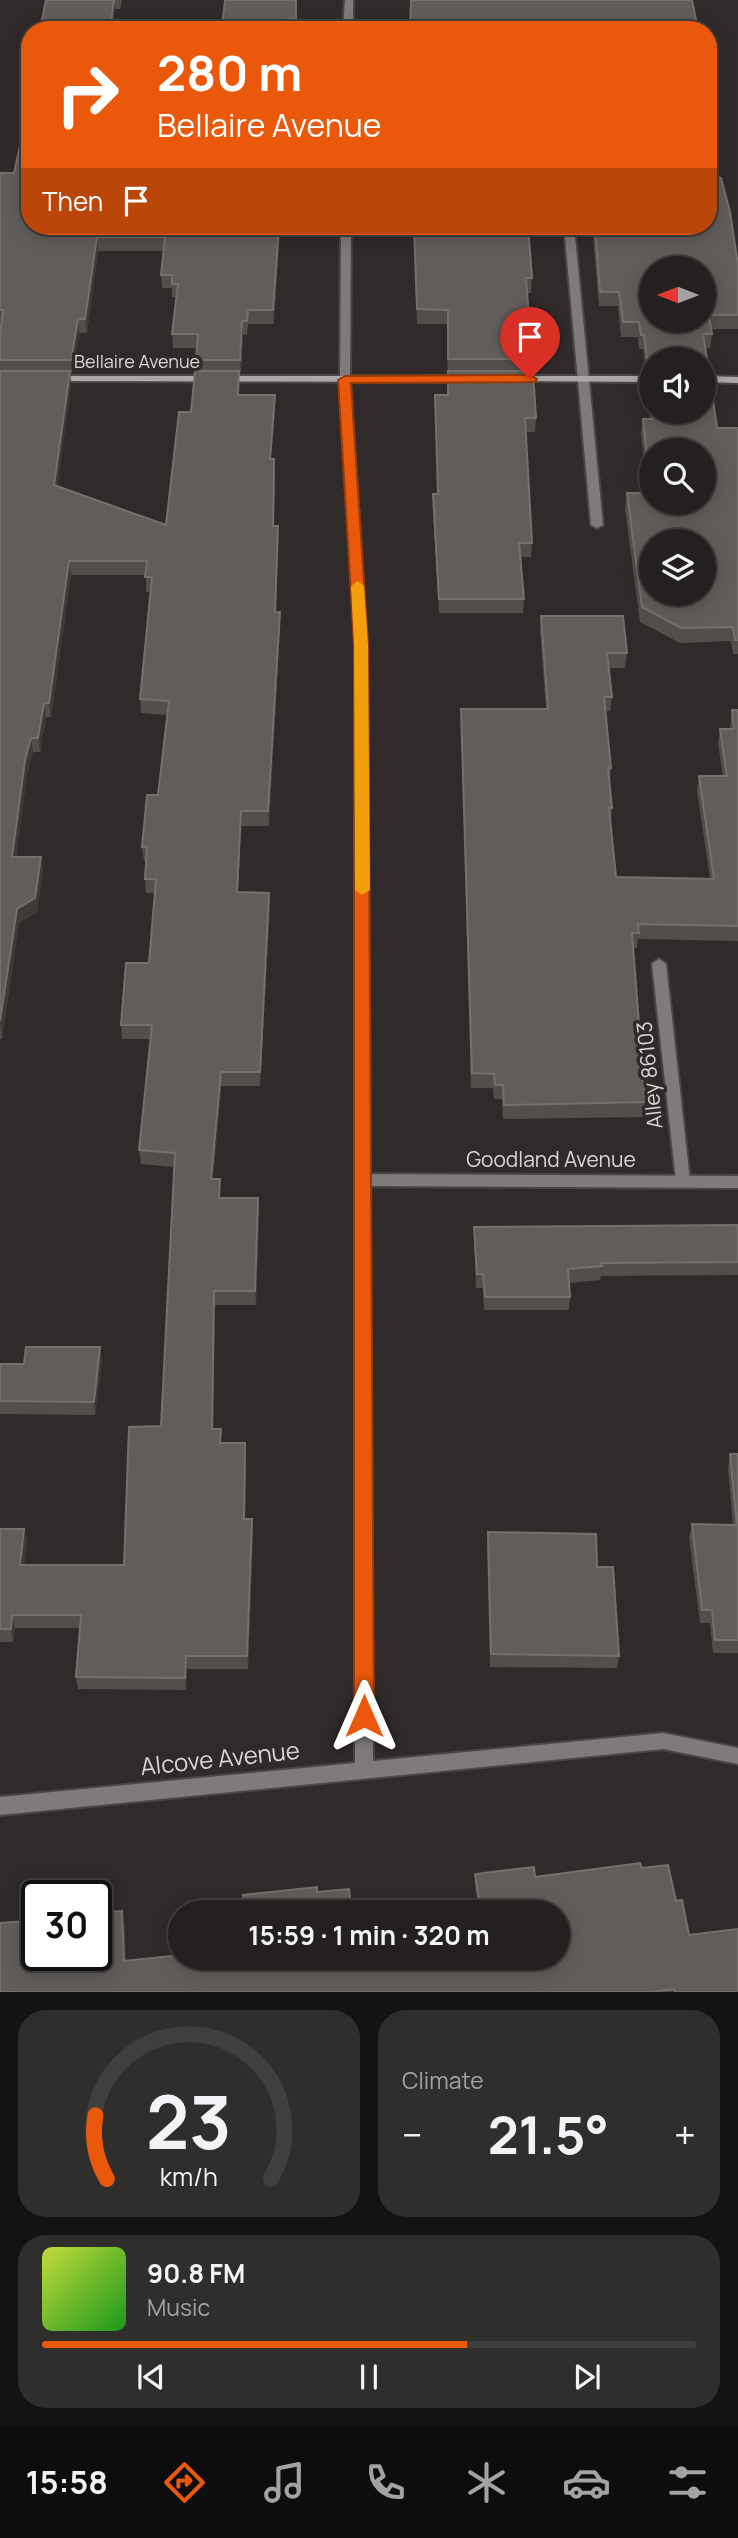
<!DOCTYPE html>
<meta charset="utf-8">
<style>
:root{--surface:#242020;--page:#302d2d;--text:#f1f3f6;--muted:#a3a3a5;--line:#413e3e;--accent:#ea580c}
body{margin:0;font-family:Manrope,sans-serif;background:var(--page);color:var(--text);height:100vh;display:flex;flex-direction:column;font-size:26px;white-space:nowrap}
*{box-sizing:border-box;margin:0}
p{font-size:23px;color:var(--muted)}
.icon{flex:none;width:38px;height:38px;fill:none;stroke:currentColor;stroke-width:2;stroke-linecap:round;stroke-linejoin:round}
.map{position:relative;height:1992px;overflow:hidden}
.sheet{display:flex;flex-direction:column;gap:18px;padding:18px;background:#141212;flex:1}
.sheet>*{flex:none}
.banner{position:absolute;left:21px;top:21px;width:696px;height:214px;border-radius:28px;box-shadow:0 4px 18px #0003,0 0 0 2px var(--line);background:#ea580c;color:#fff;overflow:hidden}
.needle{width:46px;rotate:270deg}
.buttons{position:absolute;left:639px;top:256px;display:grid;gap:14px}
.buttons a{display:grid;place-items:center;width:77px;height:77px;border-radius:50%;background:var(--surface);box-shadow:0 4px 18px #0003,0 0 0 2px var(--line);font-size:35px}
.speed{position:absolute;left:21px;top:1880px;display:flex;gap:14px;font-size:35px;font-weight:700;text-align:center}
.speed>*{display:grid;place-content:center;width:91px;height:91px;border-radius:50%;background:var(--surface);box-shadow:0 4px 18px #0003,0 0 0 2px var(--line);line-height:1}
.speed .limit{border:4px solid #111;border-radius:10px;background:#fff;color:#111}
.pin{position:absolute;display:grid;place-items:center;width:60px;height:60px;color:#fff;margin:-72px -30px;border-radius:50% 50% 50% 0;rotate:-45deg;box-shadow:0 0 7px #0007}
.pin .icon{rotate:45deg}
.me{position:absolute;width:77px;margin:-38px;rotate:0deg;stroke-linejoin:round;filter:drop-shadow(0 0 5px #0008)}
.turn{display:flex;align-items:center;gap:24px;height:147px;padding:0 21px;font-size:32px}
.turn .icon{width:91px;height:91px;stroke-width:2.5}
.turn b{display:block;font-size:49px;line-height:60px}
.then{display:flex;align-items:center;height:66px;padding:0 21px;background:#0003;gap:14px;font-size:26px}
.big{font-size:52px;font-weight:700;line-height:1.1}
.sheet .tile{flex:1;display:flex;flex-direction:column;justify-content:center;gap:10px;min-width:0;padding:0 24px;border-radius:28px;background:var(--page)}
.sheet .dial{align-items:center;gap:0}
.dial svg{height:182px;overflow:visible;fill:none;stroke:var(--line);stroke-width:7;stroke-linecap:round;text-anchor:middle}
.dial text{fill:var(--text);stroke:none}
.song{display:flex;align-items:center;gap:21px}
.cover{width:84px;height:84px;border-radius:10px;background:linear-gradient(135deg,hsl(70 70% 55%),hsl(120 70% 35%))}
.played{height:7px;border-radius:4px;background:linear-gradient(90deg,var(--accent) 65%,var(--line) 65%)}
.keys{display:flex;justify-content:space-around;direction:ltr}
.heat{display:flex;justify-content:space-between;align-items:center;font-size:38px;direction:ltr}
.sheet .tiles{flex:1;display:grid;gap:18px;grid-template-columns:1fr 1fr}
.tile:last-child{grid-column:span 2}
.trip{position:absolute;left:168px;top:1900px;width:402px;height:70px;border-radius:35px;background:var(--surface);box-shadow:0 4px 18px #0003,0 0 0 2px var(--line);font-weight:700;line-height:70px;text-align:center}
.tabs{display:flex;height:112px;justify-content:space-around;align-items:center;background:#0e0d0d;color:var(--muted)}
.tabs .icon{width:49px;height:49px}
.tabs .selected{color:var(--accent)}
.tabs b{font-size:32px;color:var(--text)}
.map>svg:first-child{display:block}
</style>
<div class="map">
<svg width="738" height="1992" viewBox="0 0 738 1992">
<rect width="100%" height="100%" fill="#302b2a"/>
<g fill="none" stroke-linecap="round" stroke-linejoin="round">
<g stroke="#4b4645" stroke-width="4">
<path id="lane" d="M564 226H574L603 525 597 528 591 525Z
M659 959 666 964 690 1181 688 1185H678L676 1181 652 964Z"/>
</g>
<g stroke="#4b4645" stroke-width="4">
<path id="street" d="M345 0H353V30H343Z
M341 226H351L350 380 367 644 370 1174 738 1176V1188L370 1186 373 1761 663 1733 738 1748V1764L663 1749 0 1815V1797L355 1763V644L340 380Z"/>
</g>
<g stroke="#4b4645" stroke-width="4">
<path id="secondary" d="M54 376H468L473 379 468 382 50 381 49 379Z
M516 376H651V382L512 381V377Z
M704 376 738 377V383L704 382Z"/>
</g>
<use href="#lane" fill="#7e7b7a" fill-rule="evenodd"/>
<use href="#street" fill="#7e7b7a" fill-rule="evenodd"/>
<use href="#secondary" fill="#aca8a7" fill-rule="evenodd"/>
</g>
<path fill="#534e4c" fill-rule="evenodd" d="M46 0H122L120 9H115L112 30H40Z
M297 0V30H211L222 27Z
M0 173 30 226H280L274 324H248L247 335H243L241 373H239V395L275 409 271 459 275 473 274 526 278 540 276 612H280V626L269 826H241L238 892 270 907 260 1086H221L213 1179H220V1198H258L259 1211 256 1305H215L213 1429 222 1443 246 1457 245 1519H252L253 1532 248 1669H187L186 1690 78 1689 76 1677 80 1628H15L13 1642H0V1529H24L27 1542 24 1565H124L161 1426 174 1167 141 1164 139 1150 151 1039H122L121 1025 149 963 155 893H146L145 879 146 861H144L142 847 158 795 167 715 141 713 140 699 151 592H146V575H71L51 717H46L40 752H33L27 774 16 857 43 871 37 912 19 923 2 1039H0V335L1 324H0ZM98 251H164L161 275 162 288H172V297H176L172 334 173 348H197L196 371 191 412 166 525 57 486 71 385 70 373H72L79 333H87Z
M711 175 738 264V329H711L712 334 710 348H705L706 369 717 428H738V654H733L731 641 680 643 640 622 625 508 627 493H648L641 433 643 419H650L647 385 648 374 646 373 643 349H639L638 337H621L618 306H599L592 226H709ZM651 359H704V411H651Z
M414 226H528L532 278 531 293H527L532 359V371L536 418 535 432H526L532 543 531 557H521L524 599 523 613H439L433 508V494H438L435 395H448L447 324H417Z
M541 616 627 653 625 668H608L612 697 610 711H606L611 768 610 782 612 808 611 822 616 877 710 878 697 791 699 776H723L718 743 720 729H730L732 710H738V941L638 939 637 948H633L645 1102 643 1117 503 1119 502 1099H494L493 1088H471L461 723V709H546L540 630Z
M738 1225V1275L601 1276 600 1280 569 1283 570 1297 569 1310H484L483 1288H476L474 1241V1227Z
M102 1360 95 1415 0 1414V1364H24Z
M730 1454H738V1653H713L710 1623H700L689 1537 692 1524 733 1525 728 1468Z
M488 1532 619 1656 617 1668 490 1667 487 1545Z
M642 1868 676 1901 689 1935 738 1992H0L110 1912 124 1922 126 1961 558 1958V1913H479L475 1885V1874L535 1877Z"/>
<path fill="#3f3a38" d="M114 0 115 9 112 30H110Z
M279 226H280L274 324 273 310Z
M97 237 98 251 87 333 85 319Z
M78 319 79 333 72 373 71 360Z
M242 321 243 335 241 373 240 360Z
M707 359 705 373 704 374V360Z
M70 371 71 385 56 499 54 485Z
M275 395V409L270 473V459Z
M278 526V540L275 626V612Z
M69 561 71 575 51 717 49 703Z
M280 612V626L269 826 268 811Z
M44 703 46 717 40 752 38 738Z
M31 738 33 752 27 774 14 871 12 857 25 760Z
M241 811V826L237 907V892Z
M41 857 43 871 37 912 19 923 2 1039 0 1021 17 909Z
M269 893 270 907 260 1086V1072Z
M221 1072V1086L212 1193 211 1179Z
M258 1198 259 1211 256 1305 255 1291Z
M214 1291 215 1305 213 1442 212 1429Z
M100 1347 102 1360 95 1415 94 1402Z
M245 1443 246 1457 244 1532V1519Z
M252 1519 253 1532 248 1669 247 1656Z
M24 1529 27 1542 23 1578 20 1565Z
M12 1615 15 1628 13 1642 11 1629Z
M186 1656 187 1669 186 1690 185 1678Z
M122 1911 124 1922 126 1972 124 1961Z"/>
<path fill="#615d5b" stroke="#74706e" stroke-width="2" fill-rule="evenodd" d="M46 0H114L110 30H40Z
M225 0H296V19H288V30H211V27H222Z
M411 0H692L698 30H410Z
M30 100V226H279L273 310H248L247 321H242L240 360H196L198 334H172L178 284H172V275H161L165 237H97L85 319H78L71 360H0V335L3 310H0V173H14Z
M709 165 711 175 721 178 730 212 738 264V315H709L712 334H703L707 359 704 360V362V359H651V360L647 359 644 335H641L639 322H623L619 292H600L595 226H709ZM651 268H704V320H651Z
M414 226H528L532 278H526L532 359H448V310L417 309Z
M704 368 709 370 717 428H738V640H735L733 627 681 628 642 607 627 493H651L643 419H653V411H704ZM651 450H704V502H651ZM651 541H704V593H651Z
M648 370H651V397Z
M0 371H70L54 485 166 525 179 412H191L195 371H239L238 395H275L270 459H274L273 526H278L275 612H280L268 811H241L237 892 269 893 260 1072H221L211 1179H220L219 1198H258L255 1291H214L212 1429H221L220 1443H245L244 1519H252L247 1656H186L185 1678 76 1677 81 1615H12L11 1629H0V1529H24L20 1565H124L129 1427 161 1426 175 1153 139 1150 152 1025H121L126 963H149L156 879H145L147 847H142L147 795H158L169 701 140 699 152 577H145L147 561H69L49 703H44L38 738H31L25 760 12 857H41L35 898 17 909 0 1021Z
M448 371H533L536 418H525L532 543H519L524 599H439L433 494H438L435 395H448Z
M541 616H623L627 653H607L612 697H604L611 768H608L612 808H609L616 877 714 879 699 776H727L720 729H734L732 710H738V926L638 924 639 933H632L645 1102 504 1105 503 1085H495L494 1074 472 1073 461 709H548Z
M738 1225V1262L601 1263 602 1266 568 1269 570 1297H485L483 1274H477L474 1227Z
M26 1347H100L94 1402 0 1401V1364H24Z
M730 1454H738V1640H715L712 1610H702L692 1524 737 1525Z
M488 1532 596 1534 597 1567H613L619 1656 491 1654Z
M640 1863 642 1868 668 1865 676 1901 682 1900 689 1935 738 1929V1992H675L674 1989 651 1992H0V1923L37 1920V1955H96V1910L109 1908 110 1912 122 1911 124 1961 180 1955V1958H558V1913H481L475 1874 534 1867 535 1877Z
M317 1887V1892L349 1889 352 1913H245L243 1895Z"/>
<path fill="#ea580c" stroke="#983908" stroke-width="2" d="M530 375 537 379 535 382 351 383 368 644 374 1716 371 1722 364 1725 357 1722 354 1716V644L338 380 345 376Z"/>
<path fill="#f59e0b" d="M358 581 364 586 368 644 370 890 362 895 355 890 354 644 351 586Z"/>
<g text-anchor="middle" stroke-width="7" stroke-linejoin="round" paint-order="stroke">
<g font-size="18" fill="#d8d5d5" stroke="#302b2a">
<text x="137" y="368">Bellaire Avenue</text>
</g>
<g font-size="21" fill="#d8d5d5" stroke="#302b2a">
<text transform="translate(650 1075) rotate(-96)" y="7">Alley 86103</text>
<text x="551" y="1167">Goodland Avenue</text>
</g>
<g font-size="24" fill="#d8d5d5" stroke="#302b2a">
<text transform="translate(220 1759) rotate(-6)" y="8">Alcove Avenue</text>
</g>
</g>
</svg>
<div class="buttons">
<a><svg class="needle" viewBox="-14 -14 28 28"><path d="M0-13l5 13h-10z" fill="#e53935"/><path d="M0 13l5-13h-10z" fill="#a3a3a5"/></svg></a>
<a><svg class="icon" aria-label="sound" viewBox="0 0 24 24"><path d="M4 9h4l5-4v14l-5-4H4zM17 9q2 3 0 6"/></svg></a>
<a><svg class="icon" aria-label="search" viewBox="0 0 24 24"><circle cx="10" cy="10" r="6"/><path d="M15 15l6 6"/></svg></a>
<a><svg class="icon" aria-label="layers" viewBox="0 0 24 24"><path d="M12 4l9 5-9 5-9-5zM3 14l9 5 9-5"/></svg></a>
</div>
<div class="speed"><div class="limit">30</div></div>
<div class="pin" style="left:530px;top:379px;background:#d93025"><svg class="icon" aria-label="arrive" viewBox="0 0 24 24"><path d="M6 21V4h12l-3 4 3 4H6"/></svg></div>
<svg class="me" style="left:364px;top:1716px" viewBox="-20 -20 40 40"><path d="M0-17L14 15 0 8-14 15z" fill="#ea580c" stroke="#fff" stroke-width="4"/></svg>
<div class="trip">15:59 · 1 min · 320 m</div>
<div class="banner">
<div class="turn"><svg class="icon" aria-label="right" viewBox="0 0 24 24"><path d="M7 20v-9h11M14 6l5 5-5 5"/></svg><div><b>280 m</b>Bellaire Avenue</div></div>
<div class="then">Then<svg class="icon" aria-label="arrive" viewBox="0 0 24 24"><path d="M6 21V4h12l-3 4 3 4H6"/></svg></div>
</div>
</div>
<section class="sheet">
<div class="tiles">
<div class="tile dial"><svg viewBox="0 0 100 80">
<path d="M14 69A42 42 0 1 1 86 69"/>
<path d="M14 69A42 42 0 0 1 9 41" stroke="#ea580c"/>
<text x="50" y="56" font-size="32" font-weight="700">23</text>
<text x="50" y="72" font-size="11">km/h</text>
</svg></div>
<div class="tile"><p>Climate</p>
<div class="heat"><a>−</a><b class="big">21.5°</b><a>+</a></div>
</div>
<div class="tile">
<div class="song"><i class="cover"></i><div><b>90.8 FM</b><p>Music</p></div></div>
<div class="played"></div>
<div class="keys"><svg class="icon" aria-label="previous" viewBox="0 0 24 24"><path d="M18 5L8 12l10 7zM5 5v14"/></svg><svg class="icon" aria-label="pause" viewBox="0 0 24 24"><path d="M8 5v14M16 5v14"/></svg><svg class="icon" aria-label="next" viewBox="0 0 24 24"><path d="M6 5l10 7-10 7zM19 5v14"/></svg></div>
</div>
</div>
</section>
<nav class="tabs">
<b>15:58</b>
<svg class="icon selected" aria-label="directions" viewBox="0 0 24 24"><path d="M12 3l9 9-9 9-9-9zM9 14v-3h6M13 9l2 2-2 2"/></svg>
<svg class="icon" aria-label="music" viewBox="0 0 24 24"><path d="M9 18V5l10-2v13"/><circle cx="6" cy="18" r="3"/><circle cx="16" cy="16" r="3"/></svg>
<svg class="icon" aria-label="phone" viewBox="0 0 24 24"><path d="M5 4h4l2 5-3 2q2 4 5 5l2-3 5 2v4C11 20 4 13 5 4z"/></svg>
<svg class="icon" aria-label="climate" viewBox="0 0 24 24"><path d="M12 3v18M4 7l16 10M4 17L20 7"/></svg>
<svg class="icon" aria-label="car" viewBox="0 0 24 24"><path d="M5 17H2v-5l4-1 3-4h7l3 4 3 1v5h-3M9 17h6M6 11h13"/><circle cx="7" cy="17" r="2"/><circle cx="17" cy="17" r="2"/></svg>
<svg class="icon" aria-label="filters" viewBox="0 0 24 24"><path d="M4 7h16M4 17h16"/><circle cx="9" cy="7" r="2"/><circle cx="15" cy="17" r="2"/></svg>
</nav>
